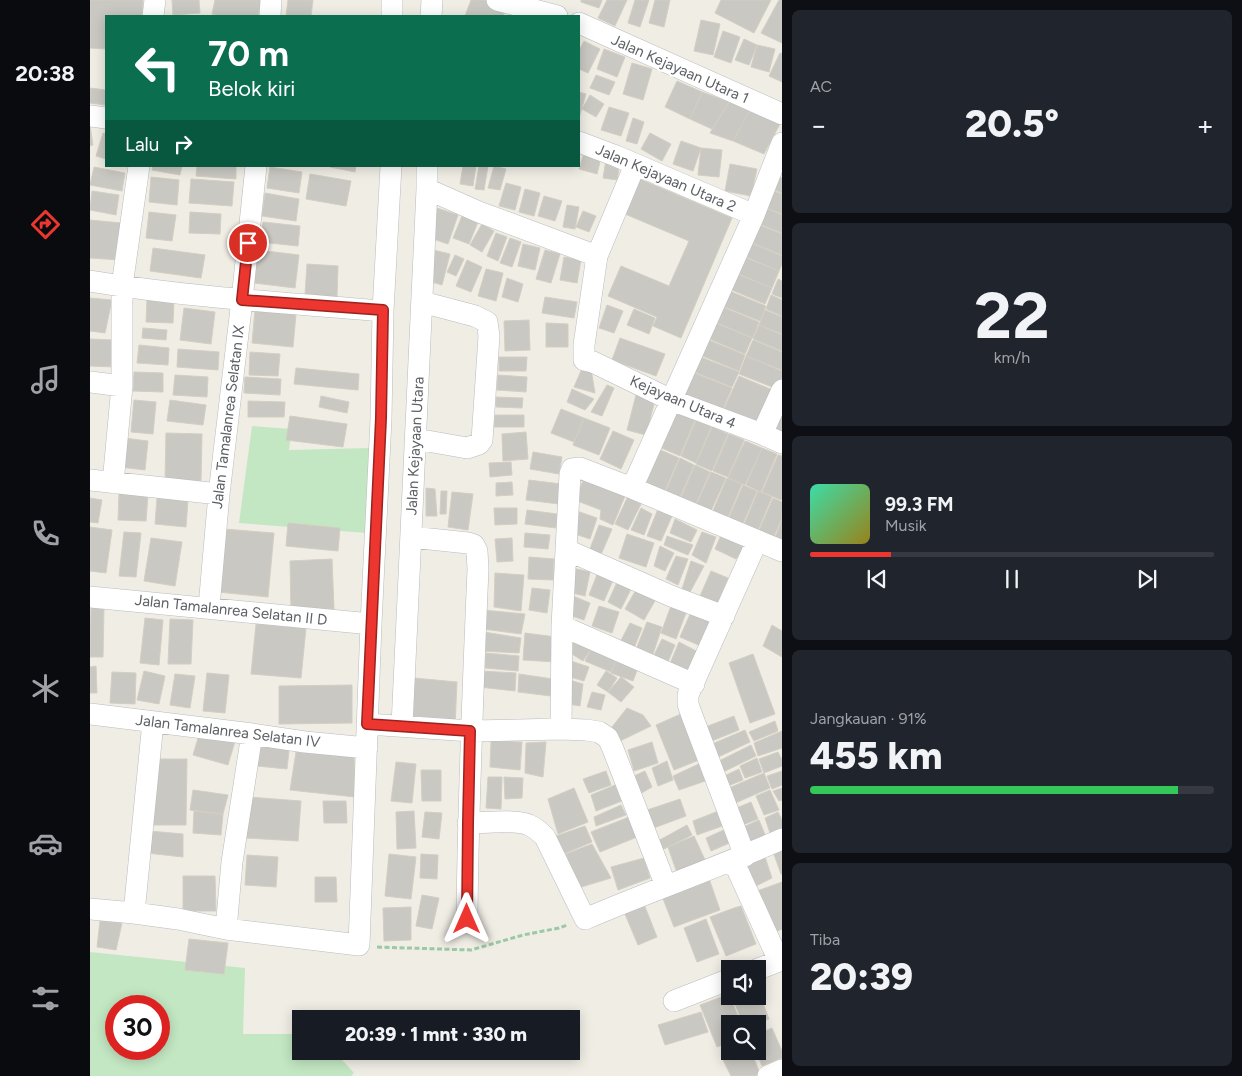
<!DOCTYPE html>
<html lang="id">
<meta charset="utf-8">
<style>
:root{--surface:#171b24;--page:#20242c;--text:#f1f3f6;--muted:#9ea1a6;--line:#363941;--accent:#ec362f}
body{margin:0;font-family:Figtree,sans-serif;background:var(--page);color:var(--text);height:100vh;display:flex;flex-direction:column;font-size:19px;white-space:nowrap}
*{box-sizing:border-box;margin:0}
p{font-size:16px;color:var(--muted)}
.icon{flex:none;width:28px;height:28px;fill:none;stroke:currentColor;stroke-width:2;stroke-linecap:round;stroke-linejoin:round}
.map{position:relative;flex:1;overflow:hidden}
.drawer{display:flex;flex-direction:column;gap:10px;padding:10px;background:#0d0f14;width:460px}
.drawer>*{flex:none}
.guide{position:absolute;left:15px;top:15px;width:475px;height:152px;border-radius:0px;box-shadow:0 2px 12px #0003;background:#0b6e4f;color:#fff;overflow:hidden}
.fabs{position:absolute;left:631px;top:960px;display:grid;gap:10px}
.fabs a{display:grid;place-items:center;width:45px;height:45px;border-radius:0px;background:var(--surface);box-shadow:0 2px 12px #0003;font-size:25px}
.speed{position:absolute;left:15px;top:995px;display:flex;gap:10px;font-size:25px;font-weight:700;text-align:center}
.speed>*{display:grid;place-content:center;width:65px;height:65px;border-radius:50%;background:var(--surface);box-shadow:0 2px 12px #0003;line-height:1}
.speed .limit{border:8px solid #d22;background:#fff;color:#111}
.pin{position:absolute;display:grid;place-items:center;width:42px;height:42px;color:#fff;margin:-21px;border:2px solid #fff;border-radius:50%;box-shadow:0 1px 5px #0007}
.me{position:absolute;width:55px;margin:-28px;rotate:0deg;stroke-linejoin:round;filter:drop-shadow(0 0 4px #0008)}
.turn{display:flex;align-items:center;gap:18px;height:105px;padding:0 20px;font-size:22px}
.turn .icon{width:65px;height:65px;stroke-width:2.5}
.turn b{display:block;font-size:35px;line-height:42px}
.then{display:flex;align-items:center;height:48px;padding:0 20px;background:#0003;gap:10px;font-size:19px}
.big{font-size:38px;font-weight:800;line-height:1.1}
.drawer .tile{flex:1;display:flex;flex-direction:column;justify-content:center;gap:8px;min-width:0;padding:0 18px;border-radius:8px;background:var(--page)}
.drawer .dial{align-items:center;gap:0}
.dial b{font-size:65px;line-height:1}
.song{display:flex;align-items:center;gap:15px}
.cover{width:60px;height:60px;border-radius:8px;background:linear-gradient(135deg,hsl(160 70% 55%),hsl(50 70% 35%))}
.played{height:5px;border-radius:2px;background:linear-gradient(90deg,var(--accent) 20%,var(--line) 20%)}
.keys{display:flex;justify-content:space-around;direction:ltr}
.heat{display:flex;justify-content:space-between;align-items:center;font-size:28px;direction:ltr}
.charge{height:8px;border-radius:4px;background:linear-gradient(90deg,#34c759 91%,var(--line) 0)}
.trip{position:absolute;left:202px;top:1010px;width:288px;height:50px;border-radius:0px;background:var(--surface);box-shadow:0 2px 12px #0003;font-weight:800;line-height:50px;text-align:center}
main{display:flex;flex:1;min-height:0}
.tabs{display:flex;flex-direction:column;width:90px;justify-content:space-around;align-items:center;background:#090b0e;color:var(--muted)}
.tabs .icon{width:35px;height:35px}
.tabs .selected{color:var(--accent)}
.tabs b{font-size:22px;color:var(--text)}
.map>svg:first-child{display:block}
</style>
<main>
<nav class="tabs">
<b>20:38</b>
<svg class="icon selected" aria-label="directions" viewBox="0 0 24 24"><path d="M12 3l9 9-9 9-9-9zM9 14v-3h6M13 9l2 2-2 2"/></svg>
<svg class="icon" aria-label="music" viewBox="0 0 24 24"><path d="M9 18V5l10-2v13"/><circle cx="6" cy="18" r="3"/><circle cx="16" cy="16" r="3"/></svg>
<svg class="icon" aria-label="phone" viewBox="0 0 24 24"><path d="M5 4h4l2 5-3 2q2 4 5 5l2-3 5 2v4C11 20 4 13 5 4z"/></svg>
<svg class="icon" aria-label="climate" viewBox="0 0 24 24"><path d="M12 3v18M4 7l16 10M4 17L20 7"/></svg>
<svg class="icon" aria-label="car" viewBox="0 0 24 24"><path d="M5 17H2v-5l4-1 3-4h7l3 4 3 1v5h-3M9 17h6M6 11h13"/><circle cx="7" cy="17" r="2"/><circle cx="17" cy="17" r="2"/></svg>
<svg class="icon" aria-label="filters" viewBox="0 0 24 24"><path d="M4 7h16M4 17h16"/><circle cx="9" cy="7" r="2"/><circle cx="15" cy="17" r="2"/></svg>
</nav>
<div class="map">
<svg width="692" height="1076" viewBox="0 0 692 1076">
<rect width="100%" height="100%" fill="#f0ede5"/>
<path fill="#c3e7c2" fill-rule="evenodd" d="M162 426 202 429 199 450 280 448 277 533 149 523Z
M0 952 155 968 153 1034H211V1051H244L264 1073 261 1076H0ZM26 1006H69V1049H26Z"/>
<path fill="#cac8c2" stroke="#d4cec3" d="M0 0H53L52 16H16V49L0 48Z
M82 0H109L110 13 83 15Z
M125 0H171L168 16H131L122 14Z
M198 0H223L221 16H196Z
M381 0H399L417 6 413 16H375Z
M491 0H512L509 8 491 2Z
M517 0H537L525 26 508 18Z
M545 0H559L550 27 538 23Z
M565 0H580L574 27 559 23Z
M631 0H681L664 33 625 13Z
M689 0H692V43L671 33Z
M611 20 630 24 623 55 604 51Z
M633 31 650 37 641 63 624 57Z
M654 39 667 45 659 65 645 60Z
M494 41 510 49 498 73 489 69V51Z
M667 45 685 49 679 72 661 67Z
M514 49 535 57 527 77 507 69Z
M690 53 692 54V82L679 76Z
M542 63 562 69 553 100 533 94Z
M506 75 525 82 519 95 500 88Z
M587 81 612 92 600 119 575 107Z
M0 88 16 90V105L0 103Z
M489 92 496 94 489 118Z
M612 92 639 102 622 129 600 119Z
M500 95 514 104 506 117 492 109Z
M639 102 660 110 643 141 620 133Z
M519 107 539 113 531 136 511 130Z
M660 110 691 122 674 154 643 141Z
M543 118 554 122 547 144 536 141Z
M0 125 3 145 0 146Z
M13 133 16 134V159L6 156Z
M560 133 581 144 572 161 551 149Z
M591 141 611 148 603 171 583 164Z
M611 148 632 150 629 177 608 175Z
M494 153 511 158 507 174 489 169Z
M516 160 530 163 527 180 513 178Z
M640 164 667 169 661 196 635 191Z
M63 166H92L90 175 62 170Z
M107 166H146V179L106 176Z
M240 166H266L265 172 240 167Z
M373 166H386L383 186 370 184Z
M389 166H398L394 190 385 189Z
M404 166 416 169 410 190 398 188Z
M4 167 35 173 32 191 0 185Z
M180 167 212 172 209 193 177 188Z
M220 174 261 181 256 206 216 199Z
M687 176 692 178V193L682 189Z
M61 177 89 180 87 205 59 202Z
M101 179 144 182 142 206 99 203Z
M550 179 642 218 591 338 563 326 567 317 518 296 531 266 579 286 599 241 535 214Z
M416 183 431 187 425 210 409 206Z
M435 189 450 193 444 216 429 212Z
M681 190 692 194V214L674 207Z
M2 191 29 195 26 215 0 210Z
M175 193 209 199 206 221 172 216Z
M454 196 472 201 465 221 448 216Z
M477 205 489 207 485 229 473 227Z
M674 207 692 215V233L667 223Z
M347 208 368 215 358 244 337 237Z
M493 211 506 216 499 232 486 227Z
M59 212 86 215 82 241 56 238Z
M100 212 131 214 130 234 99 233Z
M372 216 388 222 379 244 363 238Z
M0 220 32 223 30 260 0 258Z
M173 222 210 226 208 246 170 242Z
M392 224 404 231 392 252 380 245Z
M667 224 692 234V255L660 242Z
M406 233 417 237 408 261 397 256Z
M420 238 431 242 422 267 410 263Z
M659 242 692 256V264L689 271 654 256Z
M433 244 450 248 445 270 428 266Z
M63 248 115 255 111 278 60 271Z
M168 250 209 255 205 288 164 283Z
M343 250 360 254 352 285 335 280Z
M455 250 470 254 461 283 446 279Z
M365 255 374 259 366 276 357 272Z
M651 256 689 271 682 288 644 272Z
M474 257 491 260 487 283 470 280Z
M377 260 392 267 381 292 366 286Z
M217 264 248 266 247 297 215 295Z
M396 269 413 273 406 301 388 296Z
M644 273 682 288 675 304 637 288Z
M417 278 433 284 428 302 412 297Z
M688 279 692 281V298L682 294Z
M637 290 676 306 670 321 630 305Z
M681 295 692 300V316L676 309Z
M455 297 487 302 484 318 452 313Z
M0 298 22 300 15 333 0 331Z
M57 299 84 300 83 323 56 322Z
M517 305 533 311 524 333 509 328Z
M630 306 669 322 663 338 623 321Z
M94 308 125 312 121 344 90 340Z
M544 309 565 318 559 334 537 325Z
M165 310 206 314 203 347 162 343Z
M675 310 692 317V334L669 325Z
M439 320 440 350 415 351 414 321Z
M623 322 662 338 655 354 617 338Z
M456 323 478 324V347H456Z
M669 325 692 335V351L663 339Z
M53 328 77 330 76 340 52 338Z
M530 338 575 354 566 376 522 360Z
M0 339 25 340 24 367 0 366Z
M616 339 655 355 649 371 610 355Z
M663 340 692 352V370L656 356Z
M49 345 79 348 78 365 47 363Z
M88 349 129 352 128 370 87 367Z
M160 352 190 354 188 376 159 375Z
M608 356 649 372 642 387 602 371Z
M656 356 692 371V377L687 389 649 374Z
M409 357H437L436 371H409Z
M493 366 501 369 505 393 484 387Z
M206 368 269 374 268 390 204 384Z
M44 372 73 373V392L43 391Z
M602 372 642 388 632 411 592 395Z
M85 375 118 377 117 397 83 395Z
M408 375 437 377 436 392 407 390Z
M649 376 685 391 670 427 633 411Z
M155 377 191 379 190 395 154 393Z
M517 385 524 388 512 416 501 412Z
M482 389 504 399 495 410 477 402Z
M546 395 565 400 556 435 537 430Z
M231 396 259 402 257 413 229 407Z
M406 397 433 398 432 408 406 407Z
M44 400 66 402 63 434 41 432Z
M80 400 116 405 113 425 77 421Z
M158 401 195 402 194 417H158Z
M692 407V432L683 428Z
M471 409 494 418 484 442 461 433Z
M581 410 605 420 590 456 565 445Z
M405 415H434V427H404Z
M200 416 257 424 253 447 196 440Z
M494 418 520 428 509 455 483 445Z
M606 420 621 427 606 463 591 456Z
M622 427 638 434 622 471 606 464Z
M523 431 544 440 531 469 510 459Z
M436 432 438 459 413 461 412 434Z
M76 433 112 434 111 481 75 480Z
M639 434 654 440 638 477 623 471Z
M34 438 58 441 55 470 30 467Z
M655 441 672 448 655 485 638 478Z
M566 448 589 458 573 495 549 485Z
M672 448 687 454 671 492 656 485Z
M443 452 472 457 469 474 440 469Z
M688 455 692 456V497L691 500 672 492Z
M590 458 604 465 588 502 574 495Z
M421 462 422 475 400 477 399 463Z
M605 465 620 472 604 508 589 502Z
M621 472 636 478 619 515 605 508Z
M495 476 535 496 523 525 510 519 511 510 485 500Z
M637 478 652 484 636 522 621 515Z
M439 480 471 484 469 504 436 500Z
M422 482 423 495 406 496V483Z
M653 485 667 491 651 528 637 522Z
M336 488 345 489 347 516H336Z
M351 491H357L356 514H350Z
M668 491 682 497 666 535 652 529Z
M362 492 383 494 378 530 358 527Z
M29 493 58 495 56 521 28 520Z
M538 496 552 502 538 530 525 524Z
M0 498 12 500 8 523 0 522Z
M67 498 98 500 96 527 65 524Z
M683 498 692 502V518L682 541 667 535Z
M404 508H427V524L405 525Z
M551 508 562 514 554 535 541 530Z
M568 509 582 516 571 541 557 536Z
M437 510 467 514 466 528 435 524Z
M484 510 507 518 500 539 479 532Z
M585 519 607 530 601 542 580 533Z
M692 520V546L683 542Z
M198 523 250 528 248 551 196 546Z
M509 525 522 529 510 557 498 554Z
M0 527 22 530 16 573 0 571Z
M134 529 184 533 178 597 128 592Z
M34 532 51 533 46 577 29 576Z
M612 532 626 537 616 563 602 555Z
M435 533 460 535 458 549 434 547Z
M632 533 655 545 646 559 625 549Z
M537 534 564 543 556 567 529 558Z
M577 536 603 545 598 555 574 545Z
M61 538 92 542 85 586 54 581Z
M422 538 423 561 407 562 405 539Z
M570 546 584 553 575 571 564 566Z
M586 556 598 559 588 585 576 579Z
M439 557 464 559 463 580 438 579Z
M242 559 244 609 201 610 200 561Z
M601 561 614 566 599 594 592 589Z
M483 568 500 572 495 596 478 592Z
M621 571 638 578 627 605 610 596Z
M508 572 524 578 514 601 499 595Z
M405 573 434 575 431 611 404 607Z
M528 580 542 587 531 609 518 602Z
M442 588 460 590 457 613 439 610Z
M547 588 566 599 554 620 535 609Z
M483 596 500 603 494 620 476 614Z
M582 603 596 613 586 639 571 633Z
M509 606 529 612 522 633 502 626Z
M1 607H14L13 657H0Z
M393 610 435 614 431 634 393 629Z
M601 612 623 623 613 647 590 637Z
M55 618 73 620 69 665 50 663Z
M80 619 103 620 101 664H78Z
M557 622 572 627 560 663 544 654Z
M540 623 552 628 542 653 528 646Z
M166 624 216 628 211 678 161 674Z
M682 625 692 631V657L673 646Z
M394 632 431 638 429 653 391 651Z
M435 633 466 637V662L433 660Z
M481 637 501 649 493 661 474 649Z
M572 639 585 645 575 669 560 663Z
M589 642 610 653 600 672 579 666Z
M501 649 526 660 521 672 495 661Z
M396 653 429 656 428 671 395 668Z
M663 654 685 714 660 723 639 663Z
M478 660 499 667 494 681 473 675Z
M526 660 548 668 543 681 521 673Z
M6 666 7 693H0V667Z
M54 671 75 676 69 704 47 700Z
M392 671 426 673 425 691 389 687Z
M516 671 527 678 518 692 507 685Z
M22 672 46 673 45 704 20 703Z
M117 673 139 675 135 713 113 711Z
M85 674 105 676 100 708 80 705Z
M429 674 463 679 461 696 428 692Z
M531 677 544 687 531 702 518 692Z
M324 678 367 682 365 726 322 724Z
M476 679 493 684 490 706 472 703Z
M262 685V723L189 724V686Z
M502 692 515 695 511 710 497 707Z
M537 708 553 715 561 726 528 742 522 727Z
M591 714 609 760 584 770 566 725Z
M644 716 649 730 619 742 613 728Z
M685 721 688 731 664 741 659 732Z
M111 728 146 738 138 765 103 755Z
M655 730 660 742 626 758 620 745Z
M692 731V748L668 756 664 743Z
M171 739 200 742 197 769 167 766Z
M401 741 432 742 430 770 400 767Z
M456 742 453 777 435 773 436 743Z
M562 742 568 763 544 771 538 750Z
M661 745 666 756 629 774 625 763Z
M206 752 264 756 265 797 200 790Z
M688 752 692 760V766L674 773 669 759Z
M667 758 672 772 655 778 650 766Z
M60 759H97L96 825H59Z
M577 761 583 780 568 786 562 768Z
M306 762 326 764 322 803 301 801Z
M613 762 621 779 589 790 583 776Z
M649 769 653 780 635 787 630 778Z
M331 770H351V801H332Z
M516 771 521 785 499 793 493 779Z
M555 771 562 787 550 794 542 777Z
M692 771V785L682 789 677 776Z
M674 773 680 788 643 804 639 788Z
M398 777H412L411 809 396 808Z
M414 777 433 778 432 798 415 799Z
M525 785 532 801 506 811 501 795Z
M484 788 498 822 468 834 458 799Z
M692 788V800L689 801 683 791Z
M103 790 138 795 133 814 100 810Z
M680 790 689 810 674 815 666 796Z
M159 797 211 801 208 841 156 838Z
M590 799 596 816 561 829 554 811Z
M233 801H256L257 823H234Z
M661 802 668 819 650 826 644 809Z
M531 805 536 815 506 826 504 817Z
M631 810 638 824 607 835 603 821Z
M104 811 133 814 131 835 103 833Z
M324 811 326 848 307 849 306 812Z
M335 812 352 813 349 839 332 837Z
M688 812 692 820V828L680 833 675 818Z
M539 817 547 837 510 852 501 832Z
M669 820 676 837 658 846 651 828Z
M597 825 602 835 570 851 566 842Z
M495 826 502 842 471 855 463 837Z
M636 829 642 842 621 851 616 838Z
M60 831 93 834V857L57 853Z
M604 836 616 862 587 873 578 847Z
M692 842V874H691L681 846Z
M502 844 521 878 488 888 476 854Z
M299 854 326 857 321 899 295 896Z
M331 854 348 855 347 879 330 878Z
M674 854 682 878 664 887 657 864Z
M157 855 188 857 186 887 155 885Z
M554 858 560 878 528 890 521 867Z
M617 873 630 910 584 927 570 891Z
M93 876H125L126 911H93Z
M225 877H246L247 902H225Z
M692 882V929L683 933 667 891Z
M332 895 349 898 342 929 326 926Z
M552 899 567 937 548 945 532 907Z
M651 906 666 944 636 956 620 917 644 908Z
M321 907V940L294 941 293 908Z
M616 919 629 954 607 962 594 928Z
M10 921 32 923 26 950 7 947Z
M99 939 138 943 134 974 95 970Z
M668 990 679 1019 667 1024H653L642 996H668Z
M639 994 651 1024H640V1042L627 1047 610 1005Z
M611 1012 618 1032 575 1045 568 1025Z
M682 1028 692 1051V1058L672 1066 666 1051H668V1034Z
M644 1051H661L671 1076H641L631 1056Z"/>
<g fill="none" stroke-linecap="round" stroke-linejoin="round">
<g stroke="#b8bbbf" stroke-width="22">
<path id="street" d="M407 0 467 16
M63 16 65 0
M180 16 181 0
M302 16V0
M341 16 342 0
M489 23 692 114
M0 116 16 118
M489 142 526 156 664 215
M692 143 664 215 542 488 692 551
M545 165 507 256 494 345V360L503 362 581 400 672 434 692 443
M337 189 389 212 507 256
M0 281C97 297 195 303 293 311
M0 382 32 386
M672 434 692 390
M326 439 377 448 389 444 392 440 399 336 397 322 385 316 332 302
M0 480 129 494
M23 483 32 386V286L49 166
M321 537 378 543 384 545 387 551 388 569C383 686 378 802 377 919
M477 550 581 596 634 616
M0 597 281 624
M119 607 129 494 152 300 166 166
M472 626 604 684
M0 714 162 734 215 742 277 748
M277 724 381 731 471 729 496 730 509 732 518 738 523 749 576 886
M312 726 337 189V166
M471 729 472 626 480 474 482 469 490 468 542 488
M378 823C393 823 426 819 439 825 446 828 450 832 455 837L495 919C560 891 627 868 692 839
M655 856 601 713 598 704V695L667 541
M643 860 689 961
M0 909 44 913 88 919 136 929 269 945 281 624 291 419 293 311 301 166
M44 913 63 722
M136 929 142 862 162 734
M668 969 692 960
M584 1001 640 979
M678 1076 692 1070"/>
</g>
<path stroke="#9bc8a6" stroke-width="3" stroke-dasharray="5 2.5" stroke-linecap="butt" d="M287 947 381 950 433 935 469 928 477 925"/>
<use href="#street" stroke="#fff" stroke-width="21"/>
</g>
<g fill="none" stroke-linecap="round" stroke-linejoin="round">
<g stroke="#99231f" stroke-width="12">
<path id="route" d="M158 243 152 300 293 310 291 418 277 724 380 731 378 823 377 919"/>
</g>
<use href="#route" stroke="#ec362f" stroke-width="9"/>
</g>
<g text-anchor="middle" stroke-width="4.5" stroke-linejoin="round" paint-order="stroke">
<g font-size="15" fill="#5d6166" stroke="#fff">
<text transform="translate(590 69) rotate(24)" y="5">Jalan Kejayaan Utara 1</text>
<text transform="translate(576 178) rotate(23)" y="5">Jalan Kejayaan Utara 2</text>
<text transform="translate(593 402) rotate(23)" y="5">Kejayaan Utara 4</text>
<text transform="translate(138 417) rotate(-83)" y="5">Jalan Tamalanrea Selatan IX</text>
<text transform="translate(325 446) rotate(-87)" y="5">Jalan Kejayaan Utara</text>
<text transform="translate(141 610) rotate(6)" y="5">Jalan Tamalanrea Selatan II D</text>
<text transform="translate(138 731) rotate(7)" y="5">Jalan Tamalanrea Selatan IV</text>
</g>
</g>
</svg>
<div class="fabs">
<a><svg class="icon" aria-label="sound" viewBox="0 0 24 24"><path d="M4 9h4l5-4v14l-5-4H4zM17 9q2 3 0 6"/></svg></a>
<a><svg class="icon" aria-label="search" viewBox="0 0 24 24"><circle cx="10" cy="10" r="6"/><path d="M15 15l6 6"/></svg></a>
</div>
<div class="speed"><div class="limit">30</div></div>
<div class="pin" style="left:158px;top:243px;background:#d93025"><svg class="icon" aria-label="arrive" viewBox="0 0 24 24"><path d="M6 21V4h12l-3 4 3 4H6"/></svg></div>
<svg class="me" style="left:377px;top:919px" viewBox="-20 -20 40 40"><path d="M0-17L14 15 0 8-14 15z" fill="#ec362f" stroke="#fff" stroke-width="4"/></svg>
<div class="trip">20:39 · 1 mnt · 330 m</div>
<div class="guide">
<div class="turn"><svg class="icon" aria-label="left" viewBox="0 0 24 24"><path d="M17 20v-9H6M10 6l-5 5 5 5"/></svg><div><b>70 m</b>Belok kiri</div></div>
<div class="then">Lalu<svg class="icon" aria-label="right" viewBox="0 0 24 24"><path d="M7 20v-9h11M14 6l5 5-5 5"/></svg></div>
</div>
</div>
<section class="drawer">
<div class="tile"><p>AC</p>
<div class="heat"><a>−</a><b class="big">20.5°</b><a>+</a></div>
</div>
<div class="tile dial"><b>22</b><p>km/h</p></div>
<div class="tile">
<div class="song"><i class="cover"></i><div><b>99.3 FM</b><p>Musik</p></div></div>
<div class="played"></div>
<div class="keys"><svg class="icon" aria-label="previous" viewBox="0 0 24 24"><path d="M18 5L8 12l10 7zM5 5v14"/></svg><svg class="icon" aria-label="pause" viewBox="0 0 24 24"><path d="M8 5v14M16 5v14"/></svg><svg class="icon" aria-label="next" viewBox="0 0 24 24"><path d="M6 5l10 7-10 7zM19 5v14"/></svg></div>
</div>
<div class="tile"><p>Jangkauan · 91%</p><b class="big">455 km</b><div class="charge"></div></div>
<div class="tile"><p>Tiba</p><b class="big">20:39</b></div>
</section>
</main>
